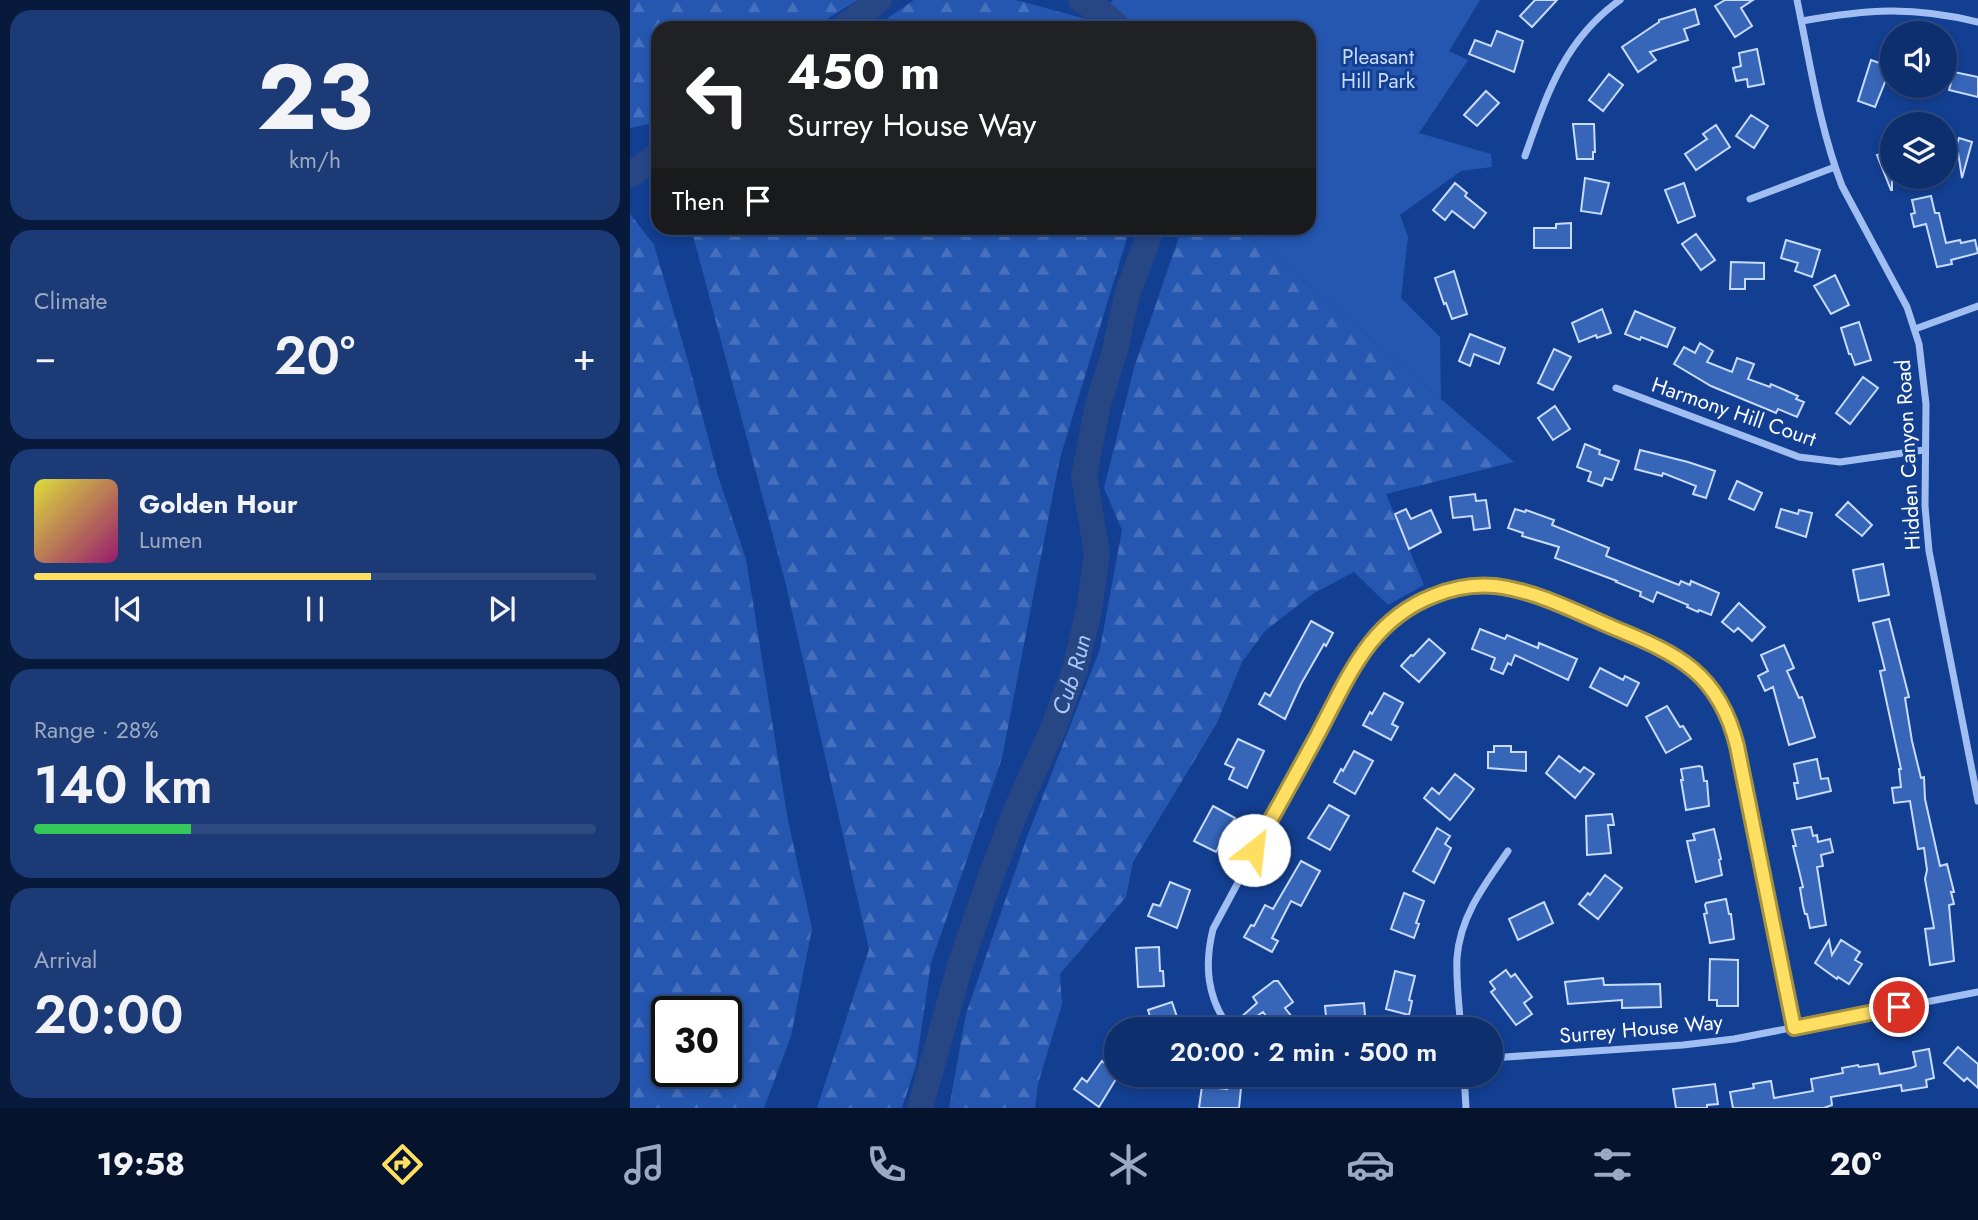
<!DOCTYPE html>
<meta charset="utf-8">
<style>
:root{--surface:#0e2f6e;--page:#1c3b76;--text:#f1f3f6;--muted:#9ba9c2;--line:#2e4a81;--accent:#ffdf61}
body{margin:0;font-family:Jost,sans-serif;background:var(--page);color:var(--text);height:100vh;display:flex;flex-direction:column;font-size:26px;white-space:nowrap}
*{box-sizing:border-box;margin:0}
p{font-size:23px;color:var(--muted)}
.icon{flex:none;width:38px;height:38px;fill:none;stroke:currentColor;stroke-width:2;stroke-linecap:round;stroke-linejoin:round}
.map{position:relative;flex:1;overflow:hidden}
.drawer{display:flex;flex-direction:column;gap:10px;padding:10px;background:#081a3c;width:630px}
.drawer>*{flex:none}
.top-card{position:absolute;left:21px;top:21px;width:665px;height:214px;border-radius:21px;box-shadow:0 4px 10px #0003,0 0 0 2px var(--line);background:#202124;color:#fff;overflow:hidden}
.controls{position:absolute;left:1250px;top:21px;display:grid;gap:14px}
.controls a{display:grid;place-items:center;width:77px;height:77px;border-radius:50%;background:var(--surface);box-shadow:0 4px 10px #0003,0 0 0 2px var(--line);font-size:35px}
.speed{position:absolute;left:21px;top:996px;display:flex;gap:14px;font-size:35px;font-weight:700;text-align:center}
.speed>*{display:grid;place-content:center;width:91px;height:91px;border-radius:50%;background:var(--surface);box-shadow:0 4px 10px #0003,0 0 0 2px var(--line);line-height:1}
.speed .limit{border:4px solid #111;border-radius:10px;background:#fff;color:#111}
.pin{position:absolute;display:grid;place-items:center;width:60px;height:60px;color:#fff;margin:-30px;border:4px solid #fff;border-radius:50%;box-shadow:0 2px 7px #0007}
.me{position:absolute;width:77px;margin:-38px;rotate:29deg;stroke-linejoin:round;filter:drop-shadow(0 0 5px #0008)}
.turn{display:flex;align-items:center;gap:24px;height:147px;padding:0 21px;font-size:32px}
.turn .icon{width:91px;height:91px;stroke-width:2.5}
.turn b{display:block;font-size:49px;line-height:60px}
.then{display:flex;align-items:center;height:66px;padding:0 21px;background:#0003;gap:14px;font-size:26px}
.big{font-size:52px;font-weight:600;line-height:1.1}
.drawer .tile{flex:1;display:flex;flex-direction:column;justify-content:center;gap:10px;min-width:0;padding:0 24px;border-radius:21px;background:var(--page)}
.drawer .dial{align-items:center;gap:0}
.dial b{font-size:91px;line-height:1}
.song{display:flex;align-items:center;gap:21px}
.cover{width:84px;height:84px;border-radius:10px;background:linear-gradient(135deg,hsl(60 70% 55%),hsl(320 70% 35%))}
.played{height:7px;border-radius:4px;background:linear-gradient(90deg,var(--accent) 60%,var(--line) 60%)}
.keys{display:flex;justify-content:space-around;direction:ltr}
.heat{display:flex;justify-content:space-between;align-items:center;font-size:38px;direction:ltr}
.charge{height:10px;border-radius:5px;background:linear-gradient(90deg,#34c759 28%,var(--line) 0)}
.trip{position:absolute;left:474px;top:1017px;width:399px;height:70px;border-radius:35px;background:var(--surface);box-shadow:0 4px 10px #0003,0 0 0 2px var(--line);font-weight:600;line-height:70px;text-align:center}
.tabs{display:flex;height:112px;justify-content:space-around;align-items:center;background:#06132c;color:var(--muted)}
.tabs .icon{width:49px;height:49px}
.tabs .current{color:var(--accent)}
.tabs b{font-size:32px;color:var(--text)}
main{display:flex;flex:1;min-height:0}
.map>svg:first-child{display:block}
</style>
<main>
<section class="drawer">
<div class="tile dial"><b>23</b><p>km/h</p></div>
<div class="tile"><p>Climate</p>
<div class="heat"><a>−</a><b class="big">20°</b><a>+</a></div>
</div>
<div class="tile">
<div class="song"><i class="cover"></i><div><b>Golden Hour</b><p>Lumen</p></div></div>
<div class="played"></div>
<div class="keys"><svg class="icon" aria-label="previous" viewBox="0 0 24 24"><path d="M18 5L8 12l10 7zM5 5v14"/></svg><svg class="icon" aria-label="pause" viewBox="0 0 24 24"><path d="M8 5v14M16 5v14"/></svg><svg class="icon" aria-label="next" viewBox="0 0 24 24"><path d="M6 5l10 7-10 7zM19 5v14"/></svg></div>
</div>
<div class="tile"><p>Range · 28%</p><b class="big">140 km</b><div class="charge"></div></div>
<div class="tile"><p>Arrival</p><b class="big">20:00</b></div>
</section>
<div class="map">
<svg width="1348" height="1108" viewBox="0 0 1348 1108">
<defs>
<pattern id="forest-firs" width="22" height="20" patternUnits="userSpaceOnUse" patternTransform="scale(1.75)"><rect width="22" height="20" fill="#2557b1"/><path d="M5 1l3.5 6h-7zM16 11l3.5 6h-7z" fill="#4670bd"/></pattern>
</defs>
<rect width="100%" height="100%" fill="#133f92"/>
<path fill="url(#forest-firs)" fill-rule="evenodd" d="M0 0H228L182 28H28V122L0 128Z
M284 0H386L467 22 471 28H243Z
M0 214 24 245 58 361 88 476 116 559 158 821 182 928 161 1036 134 1108H0ZM37 1012H96V1071H37Z
M61 228H500L430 458 372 758 301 963 286 1065 272 1108H187L239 949 155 581Z
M552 228H613L884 462 756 494 794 585 758 605 724 572 684 593 635 631 612 662 587 723 503 862 496 897 430 974 432 1004 408 1084 405 1108H319L336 1014 397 837 470 649 492 530 474 488 504 368Z"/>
<path fill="#2557b1" d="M483 0H850L819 51 838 60 789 133 861 154 862 167 831 171 770 215 778 237 771 298 810 337 811 399 613 228H679V28H498L491 16 474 9Z"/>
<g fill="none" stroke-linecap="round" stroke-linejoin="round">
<g stroke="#264684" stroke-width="26">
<path d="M451 0 470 11 489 28"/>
<path d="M213 28 249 0"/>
<path d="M0 175 28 155"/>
<path id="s1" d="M290 1108 331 962 361 876 387 808 423 729 445 669 459 610 467 554 454 476 468 405 485 350 497 295 522 228"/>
</g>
</g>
<path fill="#3766b9" stroke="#c8dbfc" stroke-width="2" d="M905 0H927L902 27 890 16Z
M1095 0H1123L1111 8 1122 26 1105 37 1085 6Z
M1065 9 1069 24 1054 29 1058 40 1020 52 1026 60 1008 72 992 47 1029 22V20Z
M867 31 893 41 884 72 839 54 845 40 861 46Z
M1127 49 1134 84 1118 87 1117 79 1106 81 1103 68 1111 66 1109 53Z
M1241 60 1261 67 1245 107 1228 101Z
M1324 72 1348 77V97L1319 90Z
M979 74 993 85 973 111 959 100Z
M856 91 869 103 847 126 834 115Z
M1121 115 1138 126 1124 148 1106 136Z
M943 124H964L965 152H963V159H947Z
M1086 125 1100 147 1066 170 1055 154 1077 139 1073 134Z
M1329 138 1342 142 1332 178 1328 152 1325 151Z
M1262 149V190H1261L1247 155Z
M955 178 979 183 971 214 951 211Z
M825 183 837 193 835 196 856 213 844 228 822 211 815 220 803 210Z
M1054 183 1065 216 1048 223 1035 190Z
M1301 196 1305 213H1309L1316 243 1330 240 1331 243 1345 240 1348 253 1321 260 1322 264 1307 267 1296 224 1284 227 1281 214 1285 213 1282 200Z
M941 223V248H904V228H926V224Z
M1066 234 1085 260 1071 270 1052 244Z
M1156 240 1190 250 1182 277 1165 271 1168 263 1151 258Z
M1101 262 1134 263V279H1115V289H1100Z
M824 271 837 314 822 319 816 303 814 304 805 278Z
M1205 275 1219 305 1201 314 1184 286Z
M972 309 981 333 967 338 966 335 949 342 942 323Z
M1005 311 1045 328 1037 347 1011 337 1010 340 995 334Z
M1229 322 1241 360 1225 365 1221 354H1219L1211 328Z
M840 334 875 348 869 364 844 354 840 366 829 361Z
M1070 343 1083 351 1077 362 1102 372 1107 358 1124 364 1118 379 1140 387 1141 384 1168 396 1166 399 1174 402 1167 417 1148 409 1146 413 1081 386 1044 364 1054 347 1065 353Z
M924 349 941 357 923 390 908 383Z
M1233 377 1248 388 1220 424 1206 413Z
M925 406 940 429 923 440 908 418Z
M955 444 970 450 969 454 989 461 982 480 975 478 972 486 958 481 961 472 947 467Z
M1010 450 1058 462 1085 471 1076 498 1063 494 1066 486 1033 473 1032 476 1005 469Z
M1107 481 1132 493 1124 510 1099 499Z
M845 494 846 501 856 500 860 528 844 530 842 516 823 518 820 497Z
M1218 502 1242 525 1232 536 1206 515Z
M776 509 781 519 801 510 811 532 779 549 765 514Z
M885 509 895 512 896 510 924 520 922 525 979 548 976 556 1049 585 1051 581 1060 585 1061 581 1089 593 1081 615 1069 610 1068 612 1057 607 1058 605 1027 592 1023 602 1010 596 1011 592 986 582 987 581 925 558 929 547 892 536 893 533 878 528Z
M1151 509 1168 514 1169 510 1182 513 1176 537 1146 527Z
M1253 564 1259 595 1229 601 1223 570Z
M1109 603 1135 627 1122 641 1108 628 1104 632 1092 622Z
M1259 619 1279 697 1275 698 1282 741 1291 778 1294 777 1295 799 1310 866 1317 864 1324 892H1321L1324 904 1319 905 1324 961 1300 965 1295 929 1304 928 1295 879 1297 870 1294 848 1288 849 1280 801 1264 803 1262 788 1271 787 1269 769H1271L1250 671 1255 670 1243 623Z
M681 621 703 633 696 646 694 644 671 684 655 719 629 704 635 693 640 696Z
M850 629 875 639 877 635 908 648 909 643 947 659 938 680 885 655 881 665 878 663 873 674 861 669 865 658 842 649Z
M799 639 815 653 789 682 771 666 781 655 783 656Z
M1154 645 1164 668 1157 671 1169 698 1172 697 1185 737 1159 745 1143 687 1135 691 1128 676 1138 671 1131 655Z
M970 668 993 680 995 676 1009 683 997 706 960 687Z
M754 693 773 703 762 724 768 727 761 740 733 725 740 712 742 714Z
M1037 706 1050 727 1053 726 1061 739 1036 753 1016 717Z
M608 739 634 751 617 788 599 779 604 768 595 764Z
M864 746H881V752H896V771L858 768V752H864Z
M724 751 743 761 725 794 704 782 711 769 713 771Z
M929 756 950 772 954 767 964 774 945 798 916 773Z
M1187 759 1191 779 1198 778 1201 791 1167 799 1164 783H1168L1164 764Z
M1069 766 1072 767 1074 781H1077L1079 806 1056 810 1051 780H1053L1051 769Z
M825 774 844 789 820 820 794 798 802 788 809 794Z
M699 805 719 816 700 850 678 838Z
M583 806 605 818 586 852 564 841Z
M982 814 984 825H978L981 853 957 855 956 816Z
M1181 827 1183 836 1187 835 1188 842 1200 839 1203 852 1191 855 1193 866 1187 867 1196 925 1180 928 1177 914H1175L1173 906 1170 888 1173 887 1163 846H1166L1162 830Z
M807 828 820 836 815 844 821 848 804 883 783 871Z
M1084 829 1091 859 1089 860 1092 875 1066 882 1057 841 1065 840 1063 834Z
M671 861 690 871 671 906 661 901 642 938 648 941 642 952 614 937 621 925 624 926 635 905 643 909Z
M975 875 992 888 968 919 949 904 958 893 960 895Z
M540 882 560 890 547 928 518 916 523 904 530 906Z
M774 893 794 901 786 923 789 924 784 938 761 929Z
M1096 899 1099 914H1101L1104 939 1080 943 1074 914 1077 913 1075 905 1076 903Z
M914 902 923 923 888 940 879 919Z
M1199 940 1202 955 1211 940 1230 952 1225 960 1232 964 1219 984 1208 977 1207 979 1185 963Z
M529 947 530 971H533L534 986 508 987 506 948Z
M1080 959 1108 960V1006H1087V1000H1079Z
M876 970 881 977 885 974 902 997 894 1003 902 1014 886 1025 861 992 865 989 860 982Z
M765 971 785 976 779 1000 782 1001 779 1015 756 1009Z
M973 978 974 985 1030 984 1031 1007 992 1008V1000L938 1004 935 982Z
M644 981H648L663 1002 655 1008 662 1017 646 1029 633 1012 615 1024 610 1018 627 1003 623 997Z
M542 1002 551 1029H524L518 1010Z
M734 1003 736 1028 722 1029V1025L697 1027 695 1006Z
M1328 1047 1348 1064V1088L1337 1078 1334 1081 1314 1063Z
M1299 1049 1304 1078 1296 1080 1297 1087 1272 1091 1271 1085 1201 1097 1202 1105 1194 1108H1103L1100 1092 1124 1088 1123 1084 1141 1081 1144 1098 1183 1091 1181 1079 1213 1073 1212 1068 1228 1065 1229 1067 1248 1064 1250 1074 1281 1068 1286 1066 1283 1052Z
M472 1061 489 1074 469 1107 444 1089 452 1078 457 1082Z
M1085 1084 1088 1104 1077 1105V1108H1046L1043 1089Z
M572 1086 597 1089V1086L611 1088 609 1108H569Z"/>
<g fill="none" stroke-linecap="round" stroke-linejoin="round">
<path stroke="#a0bef2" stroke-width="7" d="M1167 0C1180 62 1189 126 1212 186L1277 307 1289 344 1296 404 1295 506 1299 551 1348 801
M1172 21C1238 9 1282 6 1348 22
M895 156C917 94 934 40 990 0
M1120 199 1205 167
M1285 329 1348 306
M986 388 1169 457 1210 462 1294 450
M600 1029C577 998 574 966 583 929L724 667C763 600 827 571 902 594 930 606 958 617 986 629 1050 655 1089 674 1107 746L1164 1028
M831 1029C829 1006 826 982 827 958 830 916 855 884 878 851
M861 1058 1053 1045 1104 1039 1348 992
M834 1074 836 1108"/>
</g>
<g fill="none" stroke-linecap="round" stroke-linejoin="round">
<g stroke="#a6913f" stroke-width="18">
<path id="route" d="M624 850C645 812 667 773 688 734 718 678 739 621 803 596 822 588 844 584 865 586 907 591 946 612 984 628 1048 654 1089 673 1107 746L1164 1028 1269 1007"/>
</g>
<use href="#route" stroke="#ffdf61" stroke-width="12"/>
</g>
<g text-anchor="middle" stroke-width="6" stroke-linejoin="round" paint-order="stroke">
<g font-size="21" fill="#c8dbfc" stroke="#133f92">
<text x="748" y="64">Pleasant<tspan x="748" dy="24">Hill Park</tspan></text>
</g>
<g font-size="21" fill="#fff" stroke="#133f92">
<text transform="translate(1104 412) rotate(19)" y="7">Harmony Hill Court</text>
<text transform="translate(1278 455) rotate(-93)" y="7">Hidden Canyon Road</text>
<text transform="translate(1011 1029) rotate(-5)" y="7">Surrey House Way</text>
</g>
<g font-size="23" font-style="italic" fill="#acc8f9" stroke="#133f92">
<text dy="8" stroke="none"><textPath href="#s1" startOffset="460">Cub Run</textPath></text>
</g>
</g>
</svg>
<div class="controls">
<a><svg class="icon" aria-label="sound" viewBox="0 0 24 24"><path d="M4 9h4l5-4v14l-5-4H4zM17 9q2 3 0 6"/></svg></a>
<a><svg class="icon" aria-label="layers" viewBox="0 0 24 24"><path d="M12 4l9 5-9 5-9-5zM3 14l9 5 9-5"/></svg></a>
</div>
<div class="speed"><div class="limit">30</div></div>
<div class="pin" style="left:1269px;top:1007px;background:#d93025"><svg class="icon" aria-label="arrive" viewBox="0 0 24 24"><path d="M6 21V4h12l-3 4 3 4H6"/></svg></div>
<svg class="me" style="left:624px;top:850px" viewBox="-20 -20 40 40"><circle r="19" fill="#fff"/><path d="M0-13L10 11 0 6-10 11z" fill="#ffdf61"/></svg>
<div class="trip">20:00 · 2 min · 500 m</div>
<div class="top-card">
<div class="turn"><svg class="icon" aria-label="left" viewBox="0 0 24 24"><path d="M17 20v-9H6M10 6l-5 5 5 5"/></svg><div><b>450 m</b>Surrey House Way</div></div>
<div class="then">Then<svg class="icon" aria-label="arrive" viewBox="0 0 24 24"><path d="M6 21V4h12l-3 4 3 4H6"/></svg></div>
</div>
</div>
</main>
<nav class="tabs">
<b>19:58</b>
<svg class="icon current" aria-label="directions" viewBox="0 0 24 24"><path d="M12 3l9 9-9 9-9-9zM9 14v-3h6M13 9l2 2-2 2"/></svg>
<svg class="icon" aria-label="music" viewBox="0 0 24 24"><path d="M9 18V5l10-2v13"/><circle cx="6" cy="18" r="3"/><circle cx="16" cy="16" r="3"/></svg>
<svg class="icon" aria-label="phone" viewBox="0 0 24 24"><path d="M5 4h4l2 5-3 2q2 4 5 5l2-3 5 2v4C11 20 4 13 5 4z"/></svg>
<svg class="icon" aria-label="climate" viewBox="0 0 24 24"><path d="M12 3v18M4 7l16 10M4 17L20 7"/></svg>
<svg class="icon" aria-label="car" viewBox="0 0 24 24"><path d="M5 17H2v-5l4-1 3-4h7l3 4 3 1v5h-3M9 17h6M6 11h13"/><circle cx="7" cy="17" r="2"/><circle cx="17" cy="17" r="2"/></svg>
<svg class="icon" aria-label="filters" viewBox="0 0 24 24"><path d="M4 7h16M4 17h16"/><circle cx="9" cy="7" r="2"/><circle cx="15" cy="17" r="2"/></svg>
<b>20°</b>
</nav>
